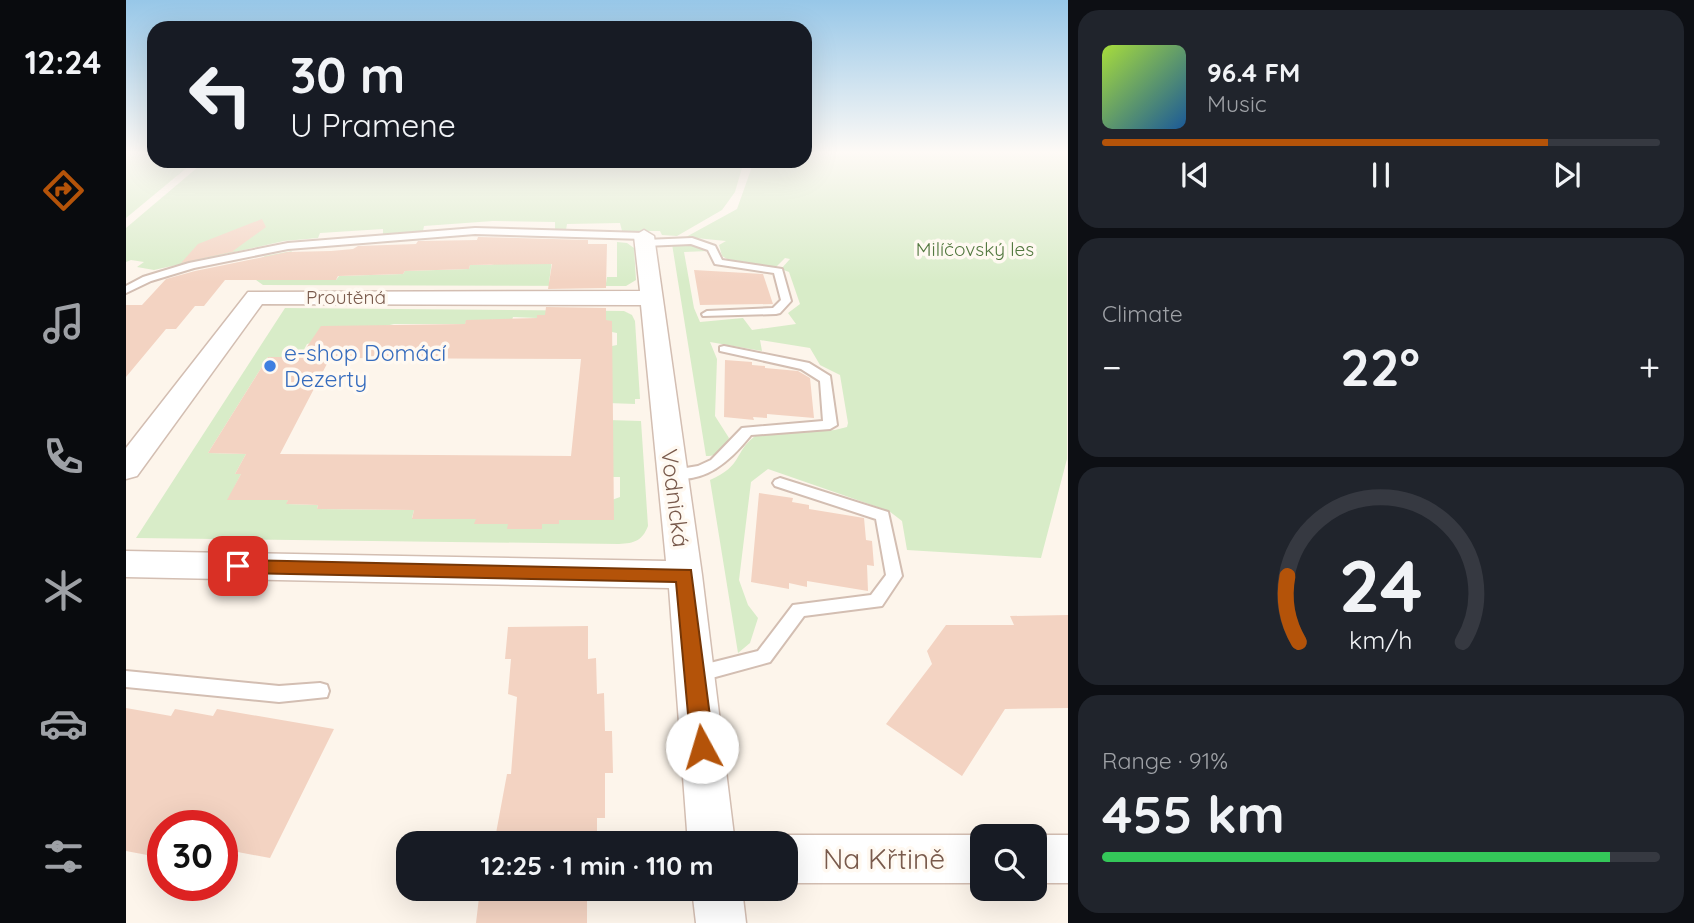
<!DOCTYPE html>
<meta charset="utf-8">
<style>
:root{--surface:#171b24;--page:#20242c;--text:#f1f3f6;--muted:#9ea1a6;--line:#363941;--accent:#b45309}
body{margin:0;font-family:Quicksand,sans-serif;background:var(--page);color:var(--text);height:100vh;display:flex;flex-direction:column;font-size:26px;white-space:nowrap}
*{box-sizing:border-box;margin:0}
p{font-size:23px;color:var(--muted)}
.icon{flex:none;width:38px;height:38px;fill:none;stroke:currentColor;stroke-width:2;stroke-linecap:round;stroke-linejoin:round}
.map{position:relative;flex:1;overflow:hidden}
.side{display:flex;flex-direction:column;gap:10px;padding:10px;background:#0d0f14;width:626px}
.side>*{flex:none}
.guide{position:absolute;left:21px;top:21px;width:665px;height:147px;border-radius:21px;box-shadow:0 7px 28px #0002;background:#171b24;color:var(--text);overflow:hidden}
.tools{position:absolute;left:844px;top:824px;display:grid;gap:14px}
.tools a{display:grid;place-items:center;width:77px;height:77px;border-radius:14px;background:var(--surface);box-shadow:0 7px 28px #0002;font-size:35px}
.speed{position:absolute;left:21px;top:810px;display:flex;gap:14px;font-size:35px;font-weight:700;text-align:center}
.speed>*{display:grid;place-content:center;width:91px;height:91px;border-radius:50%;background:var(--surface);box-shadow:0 7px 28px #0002;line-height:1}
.speed .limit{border:10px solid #d22;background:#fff;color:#111}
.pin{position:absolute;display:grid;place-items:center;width:60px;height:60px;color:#fff;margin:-30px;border-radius:14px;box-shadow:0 4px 10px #0006}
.me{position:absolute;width:77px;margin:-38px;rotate:354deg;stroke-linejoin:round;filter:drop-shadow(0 0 5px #0008)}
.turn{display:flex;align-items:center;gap:24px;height:147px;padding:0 28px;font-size:32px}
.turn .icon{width:91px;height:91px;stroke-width:2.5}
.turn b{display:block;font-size:49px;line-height:60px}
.big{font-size:52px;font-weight:800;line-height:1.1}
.side .card{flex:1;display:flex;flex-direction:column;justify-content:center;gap:10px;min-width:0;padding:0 24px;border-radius:21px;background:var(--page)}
.side .dial{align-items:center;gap:0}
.dial svg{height:182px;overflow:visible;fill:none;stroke:var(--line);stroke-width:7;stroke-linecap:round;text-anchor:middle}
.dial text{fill:var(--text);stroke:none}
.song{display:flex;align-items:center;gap:21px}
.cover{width:84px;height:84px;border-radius:10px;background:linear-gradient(135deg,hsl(80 70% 55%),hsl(210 70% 35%))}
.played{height:7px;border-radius:4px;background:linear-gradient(90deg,var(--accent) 80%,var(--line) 80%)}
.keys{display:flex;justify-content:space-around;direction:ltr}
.heat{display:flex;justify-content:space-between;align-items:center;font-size:38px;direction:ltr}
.charge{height:10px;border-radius:5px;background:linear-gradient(90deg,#34c759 91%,var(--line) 0)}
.trip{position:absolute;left:270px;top:831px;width:402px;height:70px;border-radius:21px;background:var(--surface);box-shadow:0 7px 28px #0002;font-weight:800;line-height:70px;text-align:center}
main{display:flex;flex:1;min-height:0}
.menu{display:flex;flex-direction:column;width:126px;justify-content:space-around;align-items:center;background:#090b0e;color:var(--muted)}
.menu .icon{width:49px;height:49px}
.menu .selected{color:var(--accent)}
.menu b{font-size:32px;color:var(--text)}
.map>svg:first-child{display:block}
</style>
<main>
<nav class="menu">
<b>12:24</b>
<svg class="icon selected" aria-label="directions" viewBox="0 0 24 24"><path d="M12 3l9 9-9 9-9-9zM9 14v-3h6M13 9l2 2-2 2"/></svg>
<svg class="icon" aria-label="music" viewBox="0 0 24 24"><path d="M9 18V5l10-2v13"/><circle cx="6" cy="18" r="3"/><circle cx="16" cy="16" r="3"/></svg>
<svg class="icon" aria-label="phone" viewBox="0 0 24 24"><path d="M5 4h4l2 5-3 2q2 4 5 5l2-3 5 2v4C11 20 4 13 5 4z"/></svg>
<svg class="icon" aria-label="climate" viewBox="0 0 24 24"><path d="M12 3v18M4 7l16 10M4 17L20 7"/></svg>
<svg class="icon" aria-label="car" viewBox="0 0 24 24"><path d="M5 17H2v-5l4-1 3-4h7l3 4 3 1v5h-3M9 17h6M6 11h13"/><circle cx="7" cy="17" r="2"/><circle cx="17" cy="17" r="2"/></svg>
<svg class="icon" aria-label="filters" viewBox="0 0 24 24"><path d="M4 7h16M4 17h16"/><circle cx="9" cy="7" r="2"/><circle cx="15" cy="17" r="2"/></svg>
</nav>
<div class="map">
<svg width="942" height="923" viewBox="0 0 942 923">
<rect width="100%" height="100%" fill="#fdf5eb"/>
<path fill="#d8ecc8" d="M0 153H28V161H69L0 218Z
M679 153H941V459L915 558 781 550 776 521 763 511 642 469 625 482 613 580 622 605 632 618 624 643 612 653 584 480C618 465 607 453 629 436L709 430 721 427 722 423 714 375 694 365 684 348 634 340 636 351 584 342 591 359 589 416 603 438C597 450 595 456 580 456L546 244 566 243 582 251 558 252 568 308 574 322 617 318 626 330 670 324 662 313 674 304 663 272 655 269 664 259 659 258 650 267 601 259 596 256 593 245 600 241 560 237 611 209 628 161H679Z
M79 161H618L609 192 596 210 551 236 536 235 534 231H496L494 223 441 224 440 230H429V222L367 221 298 226 297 231 257 234V229L194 233 192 238 158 241 28 270 11 267 18 262 5 260 0 262V228Z
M491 242 501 243 508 248 510 280 500 286 137 285 130 280V261L139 256 166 251 146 280H210L213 276 277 274 279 271 343 269 344 265H365L428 244 423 283H480L481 277H491Z
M159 308 498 311 506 315 509 321 514 399H509V404L482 403 486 346 491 345V333L486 332 485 321 447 320 411 315V318L387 317 386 320H341L339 324H268L181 344 174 357H142L82 453 120 454 109 474H115L102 500H162L161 504 192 505 191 509 288 510 286 518 350 519V524H382V529L416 528V524H432V520L494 497V477H487L482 420 515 421 522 526C516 541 509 543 493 544L10 538Z"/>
<path fill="#f3d3c2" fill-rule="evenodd" d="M136 219 140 227 107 251H110L55 263 72 244Z
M352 237 462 240V244H481L480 288 422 289 426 264 344 265 343 269 279 271 277 274 212 276 210 280H99L78 306H69L50 329H40L0 377V305H16L40 279 69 271 162 252 205 251 227 249 232 246 290 244 292 241 351 240Z
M568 270 637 274 647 304 574 305Z
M420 307 480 308V320L486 321 488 520H433V524H416V529H381L382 524H348L350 519H286L288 510 191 509 192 505 160 504 162 500H101L115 474H109L120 454 82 453 142 357H174L195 326 339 324 340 320 411 318V315H419ZM204 358 455 359 445 456 154 454Z
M599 360 626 362V365L639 366V368L672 371 684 378 688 418 641 414V418L627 417 628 420 598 417Z
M633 493 667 498 666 502 683 505V509L738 518 740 540 746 541 748 566 741 565 742 591 681 581V587L663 583V589L625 582Z
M942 615V708L879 709 836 776 760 724 806 664 801 651 820 625H888L884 616Z
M462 626V659L470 658 471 694 478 693 479 731H486L487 773H479V818H471V844H368L381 774H385L391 697 382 694 385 659H379L382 627Z
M0 708 45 716 49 709 87 716 91 709 208 729 144 858 96 849V826H37V858L0 851Z
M354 889H461V923H350Z"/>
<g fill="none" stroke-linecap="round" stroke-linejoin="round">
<g stroke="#d3beb2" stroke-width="4">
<path id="lane" d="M349 228 518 233 523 236 518 239 349 234 162 249 68 268 25 281 0 293V286L17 277 63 263 162 243Z
M566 238 589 246 596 260 656 269 665 301 654 313 650 314 577 316 576 314 581 311 647 308 655 300 648 273 589 264 582 250 565 244 519 246 514 243 519 240Z
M598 346 683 363 704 376 711 425 704 429 625 435C605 460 578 486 542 477L540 474 542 471 572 466 585 460 616 428 697 421 694 381 675 369 594 351V347Z
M654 478 762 512 776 576 756 606 678 616 644 662 571 682 564 680 562 674 564 668 632 651 667 605 745 595 760 575 750 519 649 486 647 483 649 480Z
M0 671 153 686 194 683 201 685 203 691 201 697 153 702 0 687Z"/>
</g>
<g stroke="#d3beb2" stroke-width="3">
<path id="street" d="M518 230 528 236 576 575 609 844H562L543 588 0 577V551L540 561 515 305 136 304 11 476 0 479V448L122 292 514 291 508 236Z
M660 835H856L859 836H856V883H660V844H643Z
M908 835H942V883H908V836H905Z
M566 889H616L620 923H570Z"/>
</g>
<use href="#lane" fill="#fff" fill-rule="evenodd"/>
<use href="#street" fill="#fff" fill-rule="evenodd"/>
</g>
<linearGradient id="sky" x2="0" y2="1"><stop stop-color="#97c7e8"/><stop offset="0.54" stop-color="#fefaf6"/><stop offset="1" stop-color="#fefaf6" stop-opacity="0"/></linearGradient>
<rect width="942" height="282" fill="url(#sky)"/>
<path fill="#b45309" stroke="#753606" stroke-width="2" d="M112 560 565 570 588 747 585 754 576 757 568 754 565 747 550 582 112 573 105 571 103 566 105 562Z"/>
<circle fill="#3f7fe0" stroke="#fff9f1" stroke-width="2.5" cx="144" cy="366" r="7"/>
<g text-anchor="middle" stroke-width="7" stroke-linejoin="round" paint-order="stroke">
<g font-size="19" fill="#547941" stroke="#fff9f1">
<text x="849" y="256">Milíčovský les</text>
</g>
<g font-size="19" fill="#795a4c" stroke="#fff9f1">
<text x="220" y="304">Proutěná</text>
</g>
<g font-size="23" fill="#366cbe" stroke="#fff9f1" text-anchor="start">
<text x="158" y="361">e-shop Domácí<tspan x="158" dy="26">Dezerty</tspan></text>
</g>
<g font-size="23" fill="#795a4c" stroke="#fff9f1">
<text transform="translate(549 498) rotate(83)" y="8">Vodnická</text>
</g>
<g font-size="28" fill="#795a4c" stroke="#fff9f1">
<text x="758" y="869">Na Křtině</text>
</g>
</g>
</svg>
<div class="tools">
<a><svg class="icon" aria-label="search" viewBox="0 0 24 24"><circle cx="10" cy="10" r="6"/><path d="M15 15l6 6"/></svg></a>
</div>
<div class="speed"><div class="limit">30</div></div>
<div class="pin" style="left:112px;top:566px;background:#d93025"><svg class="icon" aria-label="arrive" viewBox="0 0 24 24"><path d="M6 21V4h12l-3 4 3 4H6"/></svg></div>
<svg class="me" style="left:576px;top:747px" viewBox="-20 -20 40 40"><circle r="19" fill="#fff"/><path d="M0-13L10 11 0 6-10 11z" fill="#b45309"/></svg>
<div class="trip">12:25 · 1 min · 110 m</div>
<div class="guide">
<div class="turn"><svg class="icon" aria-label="left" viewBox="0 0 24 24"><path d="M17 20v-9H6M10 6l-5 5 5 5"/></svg><div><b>30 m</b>U Pramene</div></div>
</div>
</div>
<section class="side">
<div class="card">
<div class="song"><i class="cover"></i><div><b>96.4 FM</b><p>Music</p></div></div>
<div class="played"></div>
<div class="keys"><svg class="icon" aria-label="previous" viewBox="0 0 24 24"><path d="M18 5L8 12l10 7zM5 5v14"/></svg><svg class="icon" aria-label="pause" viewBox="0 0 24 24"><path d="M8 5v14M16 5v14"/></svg><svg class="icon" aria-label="next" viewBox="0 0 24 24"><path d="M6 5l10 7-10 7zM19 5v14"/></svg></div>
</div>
<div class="card"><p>Climate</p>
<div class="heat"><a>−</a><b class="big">22°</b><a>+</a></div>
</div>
<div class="card dial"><svg viewBox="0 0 100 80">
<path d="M14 69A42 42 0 1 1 86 69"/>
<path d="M14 69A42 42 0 0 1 9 40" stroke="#b45309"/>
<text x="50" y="56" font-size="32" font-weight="700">24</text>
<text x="50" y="72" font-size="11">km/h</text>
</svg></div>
<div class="card"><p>Range · 91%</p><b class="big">455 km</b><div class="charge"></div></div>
</section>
</main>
